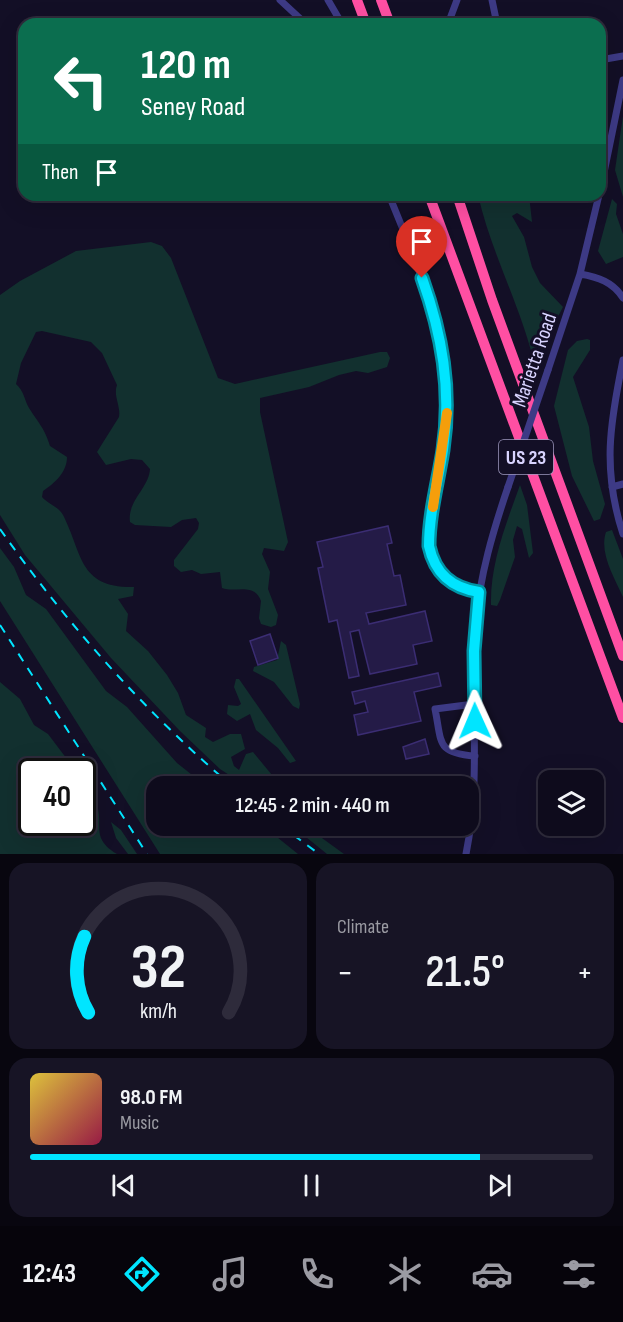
<!DOCTYPE html>
<meta charset="utf-8">
<style>
:root{--surface:#0e0b1c;--page:#171425;--text:#f1f3f6;--muted:#9b9ba3;--line:#2e2b3b;--accent:#00e5ff}
body{margin:0;font-family:"Sofia Sans Condensed",sans-serif;background:var(--page);color:var(--text);height:100vh;display:flex;flex-direction:column;font-size:22px;white-space:nowrap}
*{box-sizing:border-box;margin:0}
p{font-size:20px;color:var(--muted)}
.icon{flex:none;width:33px;height:33px;fill:none;stroke:currentColor;stroke-width:2;stroke-linecap:round;stroke-linejoin:round}
.map{position:relative;height:854px;overflow:hidden}
.details{display:flex;flex-direction:column;gap:9px;padding:9px;background:#08060f;flex:1}
.details>*{flex:none}
.banner{position:absolute;left:18px;top:18px;width:588px;height:183px;border-radius:18px;box-shadow:0 6px 24px #0002,0 0 0 2px var(--line);background:#0b6e4f;color:#fff;overflow:hidden}
.fabs{position:absolute;left:538px;top:770px;display:grid;gap:12px}
.fabs a{display:grid;place-items:center;width:66px;height:66px;border-radius:12px;background:var(--surface);box-shadow:0 6px 24px #0002,0 0 0 2px var(--line);font-size:30px}
.speed{position:absolute;left:18px;top:758px;display:flex;gap:12px;font-size:30px;font-weight:700;text-align:center}
.speed>*{display:grid;place-content:center;width:78px;height:78px;border-radius:50%;background:var(--surface);box-shadow:0 6px 24px #0002,0 0 0 2px var(--line);line-height:1}
.speed .limit{border:3px solid #111;border-radius:9px;background:#fff;color:#111}
.pin{position:absolute;display:grid;place-items:center;width:51px;height:51px;color:#fff;margin:-62px -26px;border-radius:50% 50% 50% 0;rotate:-45deg;box-shadow:0 0 6px #0007}
.pin .icon{rotate:45deg}
.me{position:absolute;width:66px;margin:-33px;rotate:359deg;stroke-linejoin:round;filter:drop-shadow(0 0 4px #0008)}
.turn{display:flex;align-items:center;gap:21px;height:126px;padding:0 24px;font-size:27px}
.turn .icon{width:78px;height:78px;stroke-width:2.5}
.turn b{display:block;font-size:42px;line-height:51px}
.then{display:flex;align-items:center;height:57px;padding:0 24px;background:#0003;gap:12px;font-size:22px}
.big{font-size:45px;font-weight:600;line-height:1.1}
.details .widget{flex:1;display:flex;flex-direction:column;justify-content:center;gap:9px;min-width:0;padding:0 21px;border-radius:18px;background:var(--page)}
.details .dial{align-items:center;gap:0}
.dial svg{height:156px;overflow:visible;fill:none;stroke:var(--line);stroke-width:7;stroke-linecap:round;text-anchor:middle}
.dial text{fill:var(--text);stroke:none}
.song{display:flex;align-items:center;gap:18px}
.cover{width:72px;height:72px;border-radius:9px;background:linear-gradient(135deg,hsl(50 70% 55%),hsl(340 70% 35%))}
.played{height:6px;border-radius:3px;background:linear-gradient(90deg,var(--accent) 80%,var(--line) 80%)}
.keys{display:flex;justify-content:space-around;direction:ltr}
.heat{display:flex;justify-content:space-between;align-items:center;font-size:33px;direction:ltr}
.details .tiles{flex:1;display:grid;gap:9px;grid-template-columns:1fr 1fr}
.widget:last-child{grid-column:span 2}
.trip{position:absolute;left:146px;top:776px;width:333px;height:60px;border-radius:18px;background:var(--surface);box-shadow:0 6px 24px #0002,0 0 0 2px var(--line);font-weight:600;line-height:60px;text-align:center}
.dock{display:flex;height:96px;justify-content:space-around;align-items:center;background:#06040b;color:var(--muted)}
.dock .icon{width:42px;height:42px}
.dock .on{color:var(--accent)}
.dock b{font-size:27px;color:var(--text)}
.map>svg:first-child{display:block}
</style>
<div class="map">
<svg width="623" height="854" viewBox="0 0 623 854">
<rect width="100%" height="100%" fill="#130f26"/>
<path fill="#12302f" d="M623 116V197L615 170Z
M478 195H529L532 222 517 213 512 216 524 237 532 267 540 283 563 307 548 336 542 364 536 371C523 310 492 256 478 195Z
M612 199 617 204 616 214 623 234V257L606 264 598 251Z
M151 242 162 246 171 258 218 378 235 384 380 352H387L390 358 387 367 368 373 356 371 339 375 309 387 260 398V412L288 542 284 551 264 548 262 554 270 572 268 589 278 615 276 625 271 627 261 624 259 618 261 601C254 582 236 593 222 588L220 572 201 574 192 570 181 572 174 566V560L198 529 199 523 196 518 182 520 171 527 135 525 130 522C127 501 149 488 150 469L142 460 131 459 106 465 97 452 119 417C121 406 113 396 117 385L102 353 91 342 42 331 36 332 21 363 16 384C24 391 24 399 29 408 39 424 44 427 50 446L67 457C67 472 55 483 43 491L42 497C48 504 59 507 63 515 83 554 78 588 134 587L133 596 118 599 128 614 126 631 148 651 167 675 178 693 186 715 206 728 205 737 213 742 230 734H241L245 749 231 757 234 766 239 770 246 754 253 752 281 786H246L220 769 180 731 111 658 25 555 0 515V295L20 281 76 251Z
M587 339 590 340V350L573 377 589 427 593 461 605 504 600 519 594 521 572 476 554 406 568 350 577 341Z
M520 485 527 505 533 553 529 558 522 529 517 526 513 540 515 557 500 600 497 606 491 605C490 564 506 524 520 485Z
M612 530 623 559V597C614 577 599 553 606 532Z
M0 548 14 567 26 595 46 609 106 691 127 707 177 763 206 786H156V825H262L298 854H160L0 601Z
M281 641 286 645 300 704 299 709 293 706 274 682 253 671 254 667 277 660Z
M236 679H239L296 761 290 763 278 748 256 730 250 714 237 721 227 714 228 705 238 706 241 704 234 687Z
M0 682 20 699 34 725 48 734 76 771H32V822H82L83 781C87 788 93 795 96 802 105 825 89 837 117 854H0Z
M111 822 121 830 137 854H128L116 838Z
M291 825H304L344 854H327Z"/>
<path fill="#241b47" stroke="#3b2d73" stroke-width="1.5" d="M388 526 392 543 387 544 394 576 400 575 406 605 366 613 369 624 425 611 432 641 413 645 417 664 370 674 359 630 350 632 359 676 349 678 337 620 329 622 318 568 323 567 317 542Z
M270 634 278 658 258 665 250 641Z
M438 673 441 686 414 692 421 721 358 735 354 715 368 712 365 701 355 704 352 692Z
M425 739 429 754 406 759 403 747Z"/>
<g fill="none" stroke-linecap="round" stroke-linejoin="round">
<path stroke="#3d3a85" stroke-width="7" d="M280 0 306 24
M328 0 342 24
M492 0 497 24
M448 24 457 0
M600 60 623 56
M600 192 623 80
M389 195C418 267 450 336 447 415 445 455 421 520 431 556 438 579 457 589 479 592
M580 274C598 277 613 282 623 298
M623 360C610 423 602 470 623 534
M548 370 580 274 599 195
M612 487 623 484
M474 704 435 709C442 743 436 753 475 756
M466 854C482 776 469 699 476 621 480 575 493 531 508 487"/>
<path stroke="#ff4fa3" stroke-width="10" d="M357 0 366 24
M381 0 390 24
M429 195 623 718
M457 195 492 300 623 656"/>
<path stroke="#00e5ff" stroke-width="2" stroke-dasharray="9 8" stroke-linecap="butt" d="M0 529C67 624 144 711 232 786
M0 625 147 854
M280 825 319 854"/>
<path stroke="#3d3a85" stroke-width="7" d="M508 487 548 370"/>
</g>
<g fill="none" stroke-linecap="round" stroke-linejoin="round">
<g stroke="#0095a6" stroke-width="15">
<path id="route" d="M422 278C442 334 452 390 443 450 438 482 429 514 429 546 435 574 452 588 479 592L474 651 475 721"/>
</g>
<use href="#route" stroke="#00e5ff" stroke-width="10"/>
<path stroke="#f59e0b" stroke-width="10" d="M433 507 447 413"/>
</g>
<g text-anchor="middle" stroke-width="6" stroke-linejoin="round" paint-order="stroke">
<rect fill="#130f26" stroke="#9e99be" stroke-width="1.5" x="499" y="440" width="54" height="34" rx="4.5"/>
<g font-size="20" font-weight="bold" fill="#d9d4ff">
<text x="526" y="464">US 23</text>
</g>
<g font-size="21" fill="#d9d4ff" stroke="#130f26">
<text transform="translate(534 360) rotate(-71)" y="7">Marietta Road</text>
</g>
</g>
</svg>
<div class="fabs">
<a><svg class="icon" aria-label="layers" viewBox="0 0 24 24"><path d="M12 4l9 5-9 5-9-5zM3 14l9 5 9-5"/></svg></a>
</div>
<div class="speed"><div class="limit">40</div></div>
<div class="pin" style="left:422px;top:278px;background:#d93025"><svg class="icon" aria-label="arrive" viewBox="0 0 24 24"><path d="M6 21V4h12l-3 4 3 4H6"/></svg></div>
<svg class="me" style="left:475px;top:721px" viewBox="-20 -20 40 40"><path d="M0-17L14 15 0 8-14 15z" fill="#00e5ff" stroke="#fff" stroke-width="4"/></svg>
<div class="trip">12:45 · 2 min · 440 m</div>
<div class="banner">
<div class="turn"><svg class="icon" aria-label="left" viewBox="0 0 24 24"><path d="M17 20v-9H6M10 6l-5 5 5 5"/></svg><div><b>120 m</b>Seney Road</div></div>
<div class="then">Then<svg class="icon" aria-label="arrive" viewBox="0 0 24 24"><path d="M6 21V4h12l-3 4 3 4H6"/></svg></div>
</div>
</div>
<section class="details">
<div class="tiles">
<div class="widget dial"><svg viewBox="0 0 100 80">
<path d="M14 69A42 42 0 1 1 86 69"/>
<path d="M14 69A42 42 0 0 1 12 30" stroke="#00e5ff"/>
<text x="50" y="56" font-size="32" font-weight="700">32</text>
<text x="50" y="72" font-size="11">km/h</text>
</svg></div>
<div class="widget"><p>Climate</p>
<div class="heat"><a>−</a><b class="big">21.5°</b><a>+</a></div>
</div>
<div class="widget">
<div class="song"><i class="cover"></i><div><b>98.0 FM</b><p>Music</p></div></div>
<div class="played"></div>
<div class="keys"><svg class="icon" aria-label="previous" viewBox="0 0 24 24"><path d="M18 5L8 12l10 7zM5 5v14"/></svg><svg class="icon" aria-label="pause" viewBox="0 0 24 24"><path d="M8 5v14M16 5v14"/></svg><svg class="icon" aria-label="next" viewBox="0 0 24 24"><path d="M6 5l10 7-10 7zM19 5v14"/></svg></div>
</div>
</div>
</section>
<nav class="dock">
<b>12:43</b>
<svg class="icon on" aria-label="directions" viewBox="0 0 24 24"><path d="M12 3l9 9-9 9-9-9zM9 14v-3h6M13 9l2 2-2 2"/></svg>
<svg class="icon" aria-label="music" viewBox="0 0 24 24"><path d="M9 18V5l10-2v13"/><circle cx="6" cy="18" r="3"/><circle cx="16" cy="16" r="3"/></svg>
<svg class="icon" aria-label="phone" viewBox="0 0 24 24"><path d="M5 4h4l2 5-3 2q2 4 5 5l2-3 5 2v4C11 20 4 13 5 4z"/></svg>
<svg class="icon" aria-label="climate" viewBox="0 0 24 24"><path d="M12 3v18M4 7l16 10M4 17L20 7"/></svg>
<svg class="icon" aria-label="car" viewBox="0 0 24 24"><path d="M5 17H2v-5l4-1 3-4h7l3 4 3 1v5h-3M9 17h6M6 11h13"/><circle cx="7" cy="17" r="2"/><circle cx="17" cy="17" r="2"/></svg>
<svg class="icon" aria-label="filters" viewBox="0 0 24 24"><path d="M4 7h16M4 17h16"/><circle cx="9" cy="7" r="2"/><circle cx="15" cy="17" r="2"/></svg>
</nav>
